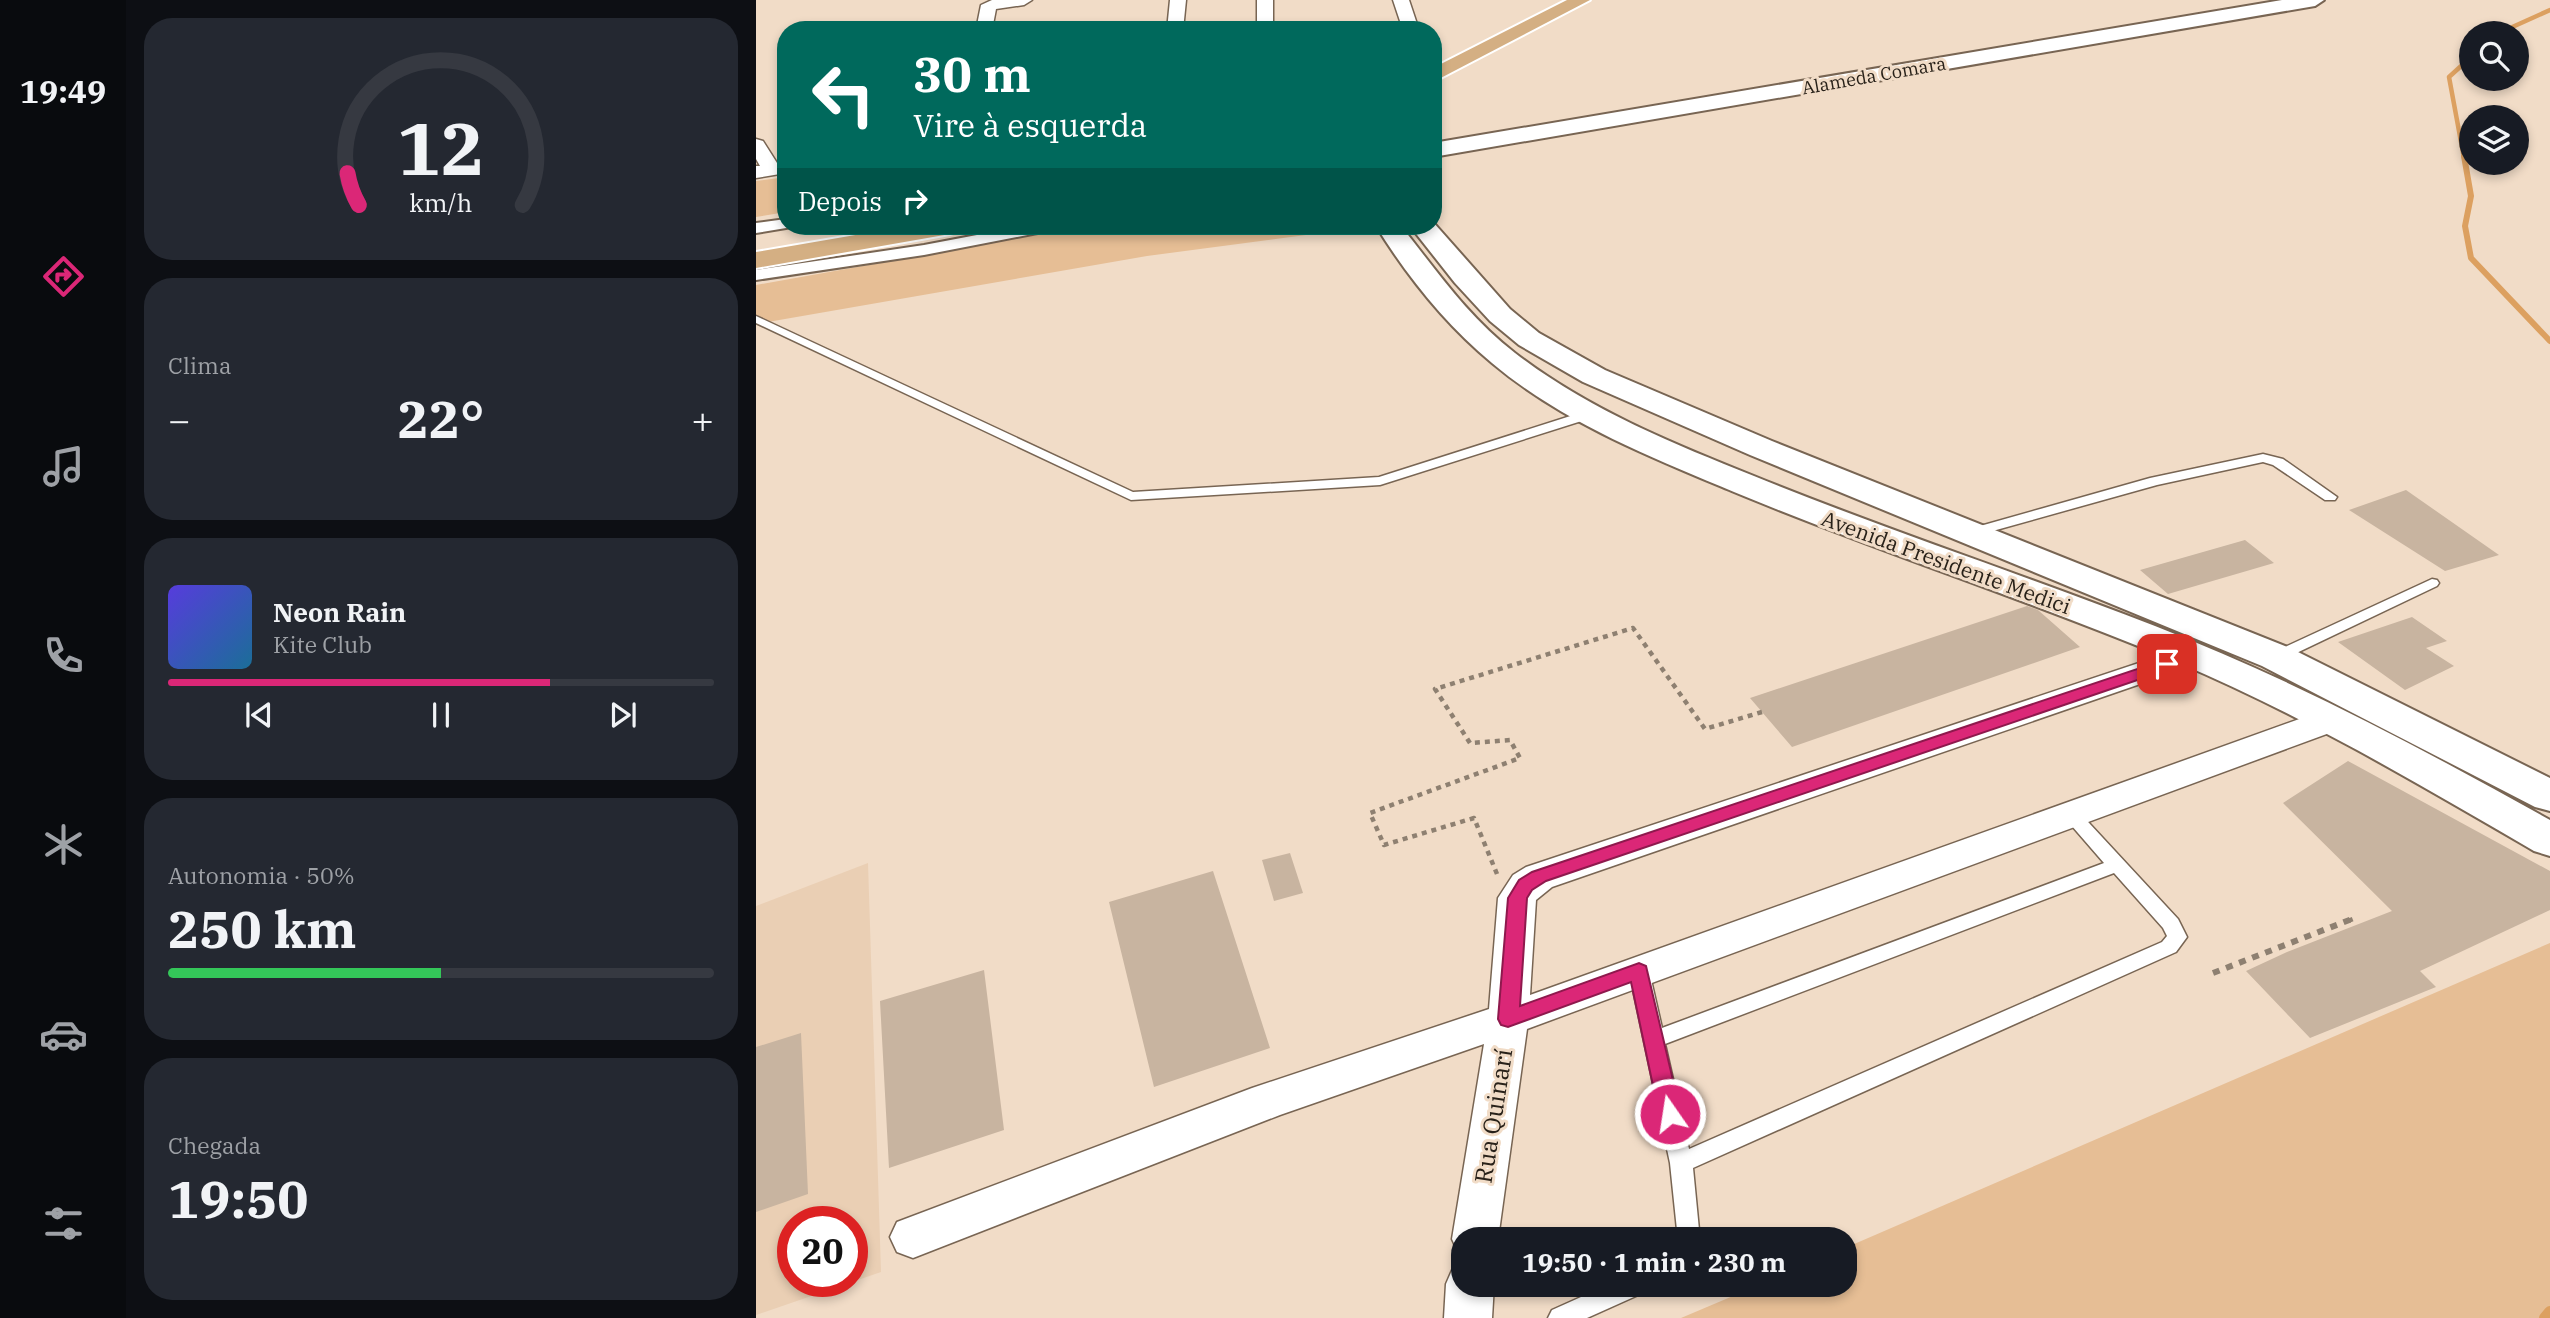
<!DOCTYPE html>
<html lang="pt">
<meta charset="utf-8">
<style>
:root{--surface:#171b24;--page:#242831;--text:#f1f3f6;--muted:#9ea1a6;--line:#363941;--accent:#db2777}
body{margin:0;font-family:"IBM Plex Serif",serif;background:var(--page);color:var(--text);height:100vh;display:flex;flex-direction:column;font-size:26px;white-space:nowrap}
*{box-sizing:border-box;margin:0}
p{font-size:23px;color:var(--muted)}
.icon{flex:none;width:38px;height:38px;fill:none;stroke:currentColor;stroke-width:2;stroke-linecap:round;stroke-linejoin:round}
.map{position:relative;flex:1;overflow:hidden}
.details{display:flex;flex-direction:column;gap:18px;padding:18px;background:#0d0f14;width:630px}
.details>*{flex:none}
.banner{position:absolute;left:21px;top:21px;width:665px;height:214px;border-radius:28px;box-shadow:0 4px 10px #0003;background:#00695c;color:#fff;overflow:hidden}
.tools{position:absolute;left:1703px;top:21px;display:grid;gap:14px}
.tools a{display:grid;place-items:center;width:70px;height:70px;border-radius:50%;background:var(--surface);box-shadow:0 4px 10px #0003;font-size:35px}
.speed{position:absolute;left:21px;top:1206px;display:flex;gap:14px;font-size:35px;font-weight:700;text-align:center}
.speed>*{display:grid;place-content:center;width:91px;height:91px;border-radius:50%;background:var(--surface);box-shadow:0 4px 10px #0003;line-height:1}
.speed .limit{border:10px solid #d22;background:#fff;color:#111}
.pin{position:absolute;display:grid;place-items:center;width:60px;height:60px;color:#fff;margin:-30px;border-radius:14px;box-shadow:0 4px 10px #0006}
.me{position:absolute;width:77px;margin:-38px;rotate:347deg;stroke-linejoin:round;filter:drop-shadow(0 0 5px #0008)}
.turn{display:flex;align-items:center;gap:24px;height:147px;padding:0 21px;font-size:32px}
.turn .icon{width:91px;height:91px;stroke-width:2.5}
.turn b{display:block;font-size:49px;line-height:60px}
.then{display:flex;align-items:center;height:66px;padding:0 21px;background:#0003;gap:14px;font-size:26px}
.big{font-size:52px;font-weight:800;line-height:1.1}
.details .tile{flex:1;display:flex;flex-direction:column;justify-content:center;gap:10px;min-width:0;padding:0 24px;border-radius:28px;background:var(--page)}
.details .dial{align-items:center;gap:0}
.dial svg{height:182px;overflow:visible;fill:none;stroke:var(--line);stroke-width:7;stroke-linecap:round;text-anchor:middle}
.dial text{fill:var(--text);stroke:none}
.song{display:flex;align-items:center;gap:21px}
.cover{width:84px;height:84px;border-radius:10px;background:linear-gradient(135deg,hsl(250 70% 55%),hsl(200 70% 35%))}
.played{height:7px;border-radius:4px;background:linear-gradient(90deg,var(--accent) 70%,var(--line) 70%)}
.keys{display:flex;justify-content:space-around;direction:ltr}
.heat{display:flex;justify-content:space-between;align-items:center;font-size:38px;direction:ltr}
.charge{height:10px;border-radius:5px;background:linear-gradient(90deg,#34c759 50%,var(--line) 0)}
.trip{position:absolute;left:695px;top:1227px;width:406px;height:70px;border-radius:28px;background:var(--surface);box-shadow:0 4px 10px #0003;font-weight:800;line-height:70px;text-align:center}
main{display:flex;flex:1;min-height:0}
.menu{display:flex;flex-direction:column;width:126px;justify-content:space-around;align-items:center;background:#090b0e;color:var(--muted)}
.menu .icon{width:49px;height:49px}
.menu .active{color:var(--accent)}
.menu b{font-size:32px;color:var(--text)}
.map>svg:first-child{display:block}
</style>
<main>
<nav class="menu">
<b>19:49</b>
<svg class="icon active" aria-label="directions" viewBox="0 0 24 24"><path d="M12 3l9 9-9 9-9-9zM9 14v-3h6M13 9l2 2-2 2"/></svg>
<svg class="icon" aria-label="music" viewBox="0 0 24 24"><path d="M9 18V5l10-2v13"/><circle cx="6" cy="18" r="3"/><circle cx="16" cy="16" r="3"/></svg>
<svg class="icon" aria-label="phone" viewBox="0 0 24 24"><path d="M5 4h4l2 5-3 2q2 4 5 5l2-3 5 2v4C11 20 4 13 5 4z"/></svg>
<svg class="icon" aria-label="climate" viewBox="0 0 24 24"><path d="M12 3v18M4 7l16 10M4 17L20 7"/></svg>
<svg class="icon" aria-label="car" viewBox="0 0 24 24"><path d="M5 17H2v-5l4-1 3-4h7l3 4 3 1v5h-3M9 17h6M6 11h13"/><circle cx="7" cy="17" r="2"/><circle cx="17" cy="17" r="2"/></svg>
<svg class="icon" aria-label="filters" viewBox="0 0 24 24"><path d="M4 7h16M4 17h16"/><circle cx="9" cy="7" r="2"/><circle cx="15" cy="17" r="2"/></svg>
</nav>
<section class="details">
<div class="tile dial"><svg viewBox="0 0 100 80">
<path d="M14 69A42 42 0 1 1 86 69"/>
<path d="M14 69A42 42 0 0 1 9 55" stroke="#db2777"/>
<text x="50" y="56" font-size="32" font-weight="700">12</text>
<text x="50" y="72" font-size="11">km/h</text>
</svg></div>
<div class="tile"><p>Clima</p>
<div class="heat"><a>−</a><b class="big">22°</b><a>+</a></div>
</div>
<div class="tile">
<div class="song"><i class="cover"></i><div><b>Neon Rain</b><p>Kite Club</p></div></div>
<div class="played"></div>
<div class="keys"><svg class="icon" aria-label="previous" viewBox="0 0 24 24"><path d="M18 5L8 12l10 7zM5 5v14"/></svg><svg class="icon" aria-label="pause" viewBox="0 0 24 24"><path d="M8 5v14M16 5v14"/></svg><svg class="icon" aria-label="next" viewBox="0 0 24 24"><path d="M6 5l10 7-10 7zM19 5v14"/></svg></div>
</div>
<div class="tile"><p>Autonomia · 50%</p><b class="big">250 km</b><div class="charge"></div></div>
<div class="tile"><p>Chegada</p><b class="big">19:50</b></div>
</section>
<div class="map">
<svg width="1794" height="1318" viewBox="0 0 1794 1318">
<rect width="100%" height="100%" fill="#f1dcc7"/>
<path fill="#eacfb4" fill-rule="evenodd" d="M112 863 125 1272 0 1315V906ZM37 1222H96V1281H37Z"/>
<path fill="#e6be95" d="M30 177V212L0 217V181Z
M331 226H582L588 230 391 256 0 324V285Z
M1794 943V1318H925L1003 1285 1088 1284 1089 1248Z"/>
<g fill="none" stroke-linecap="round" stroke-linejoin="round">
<path stroke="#dca060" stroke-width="4.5" d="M1743 33 1794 10
M1708 158 1693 77 1715 57"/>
<path stroke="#dca060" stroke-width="6" d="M1708 156 1715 196 1709 226 1715 258 1794 341"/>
<path stroke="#dca060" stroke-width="12" d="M1789 1318 1794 1312"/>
</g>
<path fill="#c8b4a0" d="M1650 490 1743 555 1689 571 1593 510Z
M1489 540 1518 563 1412 594 1384 570Z
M1271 606 1282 610 1324 647 1036 747 994 698Z
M1656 617 1691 641 1670 648 1698 666 1649 690 1582 642Z
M1592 761 1794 871V910L1664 971 1680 987 1554 1038 1490 971 1531 952 1636 911 1527 803Z
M534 853 547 893 518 901 506 860Z
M457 871 514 1048 398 1087 353 902Z
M228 970 248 1130 133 1168 124 1001Z
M45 1033 52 1194 0 1212V1047Z"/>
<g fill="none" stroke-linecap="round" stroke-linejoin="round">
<g stroke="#786553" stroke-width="3">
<path id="service" d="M0 316 377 492 623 477 827 412H835L837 415 835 418 624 485 375 500 0 323Z
M1507 454 1527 459 1581 497 1579 500H1569L1517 465 1507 462 1401 485 1215 537 1208 533 1210 530 1394 478Z
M1676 579 1681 580 1683 583 1681 586 1526 660H1514L1512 657 1514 654Z
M1315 808 1321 810 1422 919 1431 937 1420 952 937 1168 943 1230 940 1239H916L921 1230 914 1163 873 971 876 966 883 963 890 966 893 971 906 1028 1348 863 1309 818 1306 814 1309 810ZM1358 873 1407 928 1411 936 1406 942 933 1149 909 1044Z
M854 1284H893L889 1292 831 1318H792L796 1310Z"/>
</g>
<g stroke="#786553" stroke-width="4">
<path id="pedestrian" d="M30 219V226L36 227 0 233V223Z
M268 226H300L292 231 168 255 0 280V270L168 245Z"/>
</g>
<g stroke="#786553" stroke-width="3">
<path id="minor" d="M236 0H276L268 5 240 9 236 30H220L225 5Z
M414 0H430L427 30H411Z
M501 0H517V30H501Z
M637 0H653L663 30H647Z
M0 139 7 141 21 163 30 161V173L0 178V166H4L0 159Z
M1437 645 1448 648 1453 655 1448 662 796 887 780 900 774 995 1563 712 1575 709 1587 712 1592 720 1587 728 771 1029 742 1239H707V1256L703 1254 696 1239 728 1044 524 1115 157 1258 141 1252 134 1237 141 1222 496 1088 733 1009 742 898 757 875 770 867Z
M707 1265V1284H738L736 1318H688L690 1284 697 1268Z"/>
</g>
<g stroke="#786553" stroke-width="4">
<path id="tertiary" d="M1526 0H1568L1559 6 677 157V143Z
M677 222 754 309 783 333 849 370 1016 441 1534 648 1794 778V811L1779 807 1506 666 994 455 827 382 763 345 734 321 699 283 654 226H677Z
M620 226H645C681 271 712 317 759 353 830 408 915 443 998 476 1130 530 1266 574 1399 626 1536 679 1665 748 1794 820V856L1778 851C1663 784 1546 715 1423 663 1276 601 1125 553 978 492 894 457 806 422 736 363 690 325 651 276 620 226Z"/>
</g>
<g stroke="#fff" stroke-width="4">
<path id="primary" d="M811 0H834L677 82V68Z
M152 226H207L203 231 194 234 0 268V252Z"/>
</g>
<path stroke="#8e8071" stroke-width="4.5" stroke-dasharray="5 5" stroke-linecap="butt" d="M741 874 718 818 628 845 614 813 764 758 754 740 714 743 679 689 877 628 949 729 1006 712
M1592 921 1597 919"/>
<path stroke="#8e8071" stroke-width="6" stroke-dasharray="7 7" stroke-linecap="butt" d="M1457 973 1596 919"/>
<use href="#service" fill="#fff" fill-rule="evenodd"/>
<use href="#pedestrian" fill="#fff" fill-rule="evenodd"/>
<use href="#minor" fill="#fff" fill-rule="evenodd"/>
<use href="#tertiary" fill="#fff" fill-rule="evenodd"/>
<use href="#primary" fill="#d4af83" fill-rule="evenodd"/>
</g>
<path fill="#db2777" stroke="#8e194d" stroke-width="2" d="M1411 659 1419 664 1417 668 790 881 776 890 771 898 764 1006 883 963 890 966 925 1114 922 1120 914 1123 907 1120 903 1114 875 982 752 1027 745 1025 742 1019 752 898 763 880 776 872Z"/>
<g text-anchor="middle" stroke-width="6" stroke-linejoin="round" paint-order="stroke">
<g font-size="18" fill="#282119" stroke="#f1dcc7">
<text transform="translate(1118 76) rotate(-10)" y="6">Alameda Comara</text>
</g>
<g font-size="21" fill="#282119" stroke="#f1dcc7">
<text transform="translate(1190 563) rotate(20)" y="7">Avenida Presidente Medici</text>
</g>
<g font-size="24" fill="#282119" stroke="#f1dcc7">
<text transform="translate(738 1116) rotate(-81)" y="8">Rua Quinarí</text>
</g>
</g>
</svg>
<div class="tools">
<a><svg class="icon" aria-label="search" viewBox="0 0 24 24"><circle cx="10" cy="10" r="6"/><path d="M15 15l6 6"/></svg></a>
<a><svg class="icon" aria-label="layers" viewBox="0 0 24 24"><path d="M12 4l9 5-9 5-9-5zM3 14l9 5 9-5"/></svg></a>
</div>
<div class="speed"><div class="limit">20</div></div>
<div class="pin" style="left:1411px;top:664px;background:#d93025"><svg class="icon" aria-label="arrive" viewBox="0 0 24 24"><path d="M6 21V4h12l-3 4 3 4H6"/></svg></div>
<svg class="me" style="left:914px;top:1114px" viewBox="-20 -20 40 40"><circle r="17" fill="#db2777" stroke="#fff" stroke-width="3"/><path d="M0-11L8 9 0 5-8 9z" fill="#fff"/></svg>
<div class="trip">19:50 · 1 min · 230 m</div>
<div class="banner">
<div class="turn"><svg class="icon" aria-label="left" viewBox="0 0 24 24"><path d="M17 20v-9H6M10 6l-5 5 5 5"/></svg><div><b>30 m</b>Vire à esquerda</div></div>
<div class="then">Depois<svg class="icon" aria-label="right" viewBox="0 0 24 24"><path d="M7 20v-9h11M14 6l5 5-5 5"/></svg></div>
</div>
</div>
</main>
